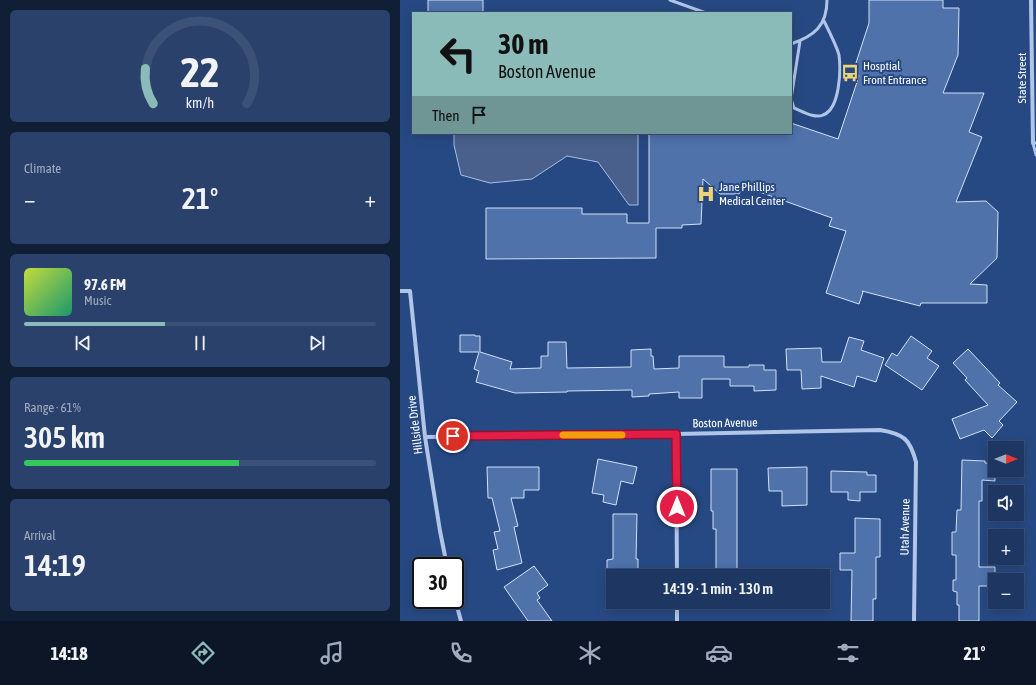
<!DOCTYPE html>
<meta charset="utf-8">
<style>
:root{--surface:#1d3762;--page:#2a426b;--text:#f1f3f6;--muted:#a0acbe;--line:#3b5177;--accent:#8bbbb9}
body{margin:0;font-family:"Asap Condensed",sans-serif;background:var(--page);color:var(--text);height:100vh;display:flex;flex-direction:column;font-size:15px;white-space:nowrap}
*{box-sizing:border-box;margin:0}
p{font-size:13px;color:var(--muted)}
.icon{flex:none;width:22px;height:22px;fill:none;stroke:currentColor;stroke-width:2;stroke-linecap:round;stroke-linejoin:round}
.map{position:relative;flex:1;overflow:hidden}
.details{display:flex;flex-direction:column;gap:10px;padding:10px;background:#101e36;width:400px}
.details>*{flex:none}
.top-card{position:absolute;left:12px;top:12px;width:380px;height:122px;border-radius:0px;box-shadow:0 2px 10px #0003,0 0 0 1px var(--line);background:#8bbbb9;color:#111;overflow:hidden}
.needle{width:26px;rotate:90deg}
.controls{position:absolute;left:588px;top:441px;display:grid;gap:8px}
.controls a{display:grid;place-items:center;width:36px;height:36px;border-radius:0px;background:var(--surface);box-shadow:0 2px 10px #0003,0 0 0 1px var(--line);font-size:20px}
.speed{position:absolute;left:12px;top:557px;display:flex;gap:8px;font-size:20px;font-weight:700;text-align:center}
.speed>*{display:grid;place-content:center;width:52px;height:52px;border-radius:50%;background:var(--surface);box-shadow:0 2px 10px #0003,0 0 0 1px var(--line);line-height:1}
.speed .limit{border:2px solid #111;border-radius:6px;background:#fff;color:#111}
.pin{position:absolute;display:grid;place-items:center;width:34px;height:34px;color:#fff;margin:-17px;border:2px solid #fff;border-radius:50%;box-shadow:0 1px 4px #0007}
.me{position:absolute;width:44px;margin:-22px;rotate:0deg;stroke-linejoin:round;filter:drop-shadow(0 0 3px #0008)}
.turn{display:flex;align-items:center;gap:14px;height:84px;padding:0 20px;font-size:18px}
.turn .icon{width:52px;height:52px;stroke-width:2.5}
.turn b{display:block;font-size:28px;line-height:34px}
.then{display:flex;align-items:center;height:38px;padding:0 20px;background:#0003;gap:8px;font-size:15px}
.big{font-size:30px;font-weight:600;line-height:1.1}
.details .card{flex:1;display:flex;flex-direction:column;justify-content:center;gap:6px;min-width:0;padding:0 14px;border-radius:6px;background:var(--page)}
.details .dial{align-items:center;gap:0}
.dial svg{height:104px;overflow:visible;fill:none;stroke:var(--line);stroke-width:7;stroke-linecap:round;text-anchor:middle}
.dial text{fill:var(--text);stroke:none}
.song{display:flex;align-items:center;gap:12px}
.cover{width:48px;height:48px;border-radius:6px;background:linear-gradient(135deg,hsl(70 70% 55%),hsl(160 70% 35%))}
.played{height:4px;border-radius:2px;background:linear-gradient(90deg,var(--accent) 40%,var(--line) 40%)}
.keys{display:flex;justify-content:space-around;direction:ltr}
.heat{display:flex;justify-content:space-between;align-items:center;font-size:22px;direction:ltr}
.charge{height:6px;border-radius:3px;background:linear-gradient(90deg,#34c759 61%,var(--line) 0)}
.trip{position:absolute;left:206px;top:569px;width:224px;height:40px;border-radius:0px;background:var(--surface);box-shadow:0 2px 10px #0003,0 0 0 1px var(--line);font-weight:600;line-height:40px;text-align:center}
.dock{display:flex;height:64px;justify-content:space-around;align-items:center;background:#0c1627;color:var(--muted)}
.dock .icon{width:28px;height:28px}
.dock .active{color:var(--accent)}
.dock b{font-size:18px;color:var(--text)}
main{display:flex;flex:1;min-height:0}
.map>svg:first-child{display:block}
</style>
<main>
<section class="details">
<div class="card dial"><svg viewBox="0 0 100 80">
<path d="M14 69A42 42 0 1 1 86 69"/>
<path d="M14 69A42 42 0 0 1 8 42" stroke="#8bbbb9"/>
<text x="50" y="56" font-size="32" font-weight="700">22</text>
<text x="50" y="72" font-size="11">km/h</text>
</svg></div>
<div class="card"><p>Climate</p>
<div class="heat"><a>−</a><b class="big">21°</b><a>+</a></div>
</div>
<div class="card">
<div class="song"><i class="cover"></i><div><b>97.6 FM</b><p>Music</p></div></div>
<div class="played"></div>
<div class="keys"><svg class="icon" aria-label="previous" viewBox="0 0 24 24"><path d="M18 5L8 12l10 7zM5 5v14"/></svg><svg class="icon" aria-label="pause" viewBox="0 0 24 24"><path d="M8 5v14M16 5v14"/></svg><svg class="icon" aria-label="next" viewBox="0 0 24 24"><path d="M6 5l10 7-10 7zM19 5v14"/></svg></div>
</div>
<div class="card"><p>Range · 61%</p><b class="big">305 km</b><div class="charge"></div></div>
<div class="card"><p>Arrival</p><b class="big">14:19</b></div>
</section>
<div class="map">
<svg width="636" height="621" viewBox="0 0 636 621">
<rect width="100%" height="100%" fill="#274983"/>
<path fill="#48608b" stroke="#a4bfe7" d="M54 133H238V205H229L198 162 167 156 132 179 90 183 61 175 54 145Z"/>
<path fill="#4f72ab" stroke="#d3e0f6" d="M28 0H83V13H28Z
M469 0H543V8H559L558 55 543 93H584L569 132 582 137 556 202 586 201 598 212 597 258 570 284 587 285V303H521L520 306 462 291 463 292 459 304 426 293 446 231 429 226 432 218 343 186 339 194H320L303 179 301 224 282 225V228H256V258L86 259V208H182V214H227V223H249V133H391V123L438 139 459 76 454 69 469 23Z
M60 335H75V336H80V352L112 362 110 369 141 368V356H148V342H166L167 368 231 367V350L251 349V356H253L254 369 279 368V356H324V367H349V365H364V370H376V390L354 391V386H330V379H302V398H279V392L249 394V396L232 397V390L167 391V392L115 393 76 382 79 371 74 369 79 352H60Z
M511 336 532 351 527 358 539 366 522 390 485 365 492 353 497 356Z
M449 337 464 341 461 350 484 358 476 382 457 376 454 387 421 376V388L402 389 401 370H387L386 349 421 348 422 362H441Z
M568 349 600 383 598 385 617 402 599 421 603 425 592 438 584 430 560 439 552 419 588 405 565 380 567 378 553 363Z
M198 459 237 467 233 484 221 481 216 505 203 502 204 495 192 493Z
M562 460 585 461V463L595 464V481L582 480V501H579V567H595V586H579V621H559V605H557V592L553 591V580H556V555H552V532H556L557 510H561Z
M87 467H139V490H124V498H111L118 526 114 527 122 563 97 570 93 550 98 549 94 532 100 531 92 498H88Z
M407 467V505L382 506V491H369L368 468Z
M311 469H337V576H316V529H313V511H311Z
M431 471 467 472V475H476V492H460V501L448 500V492H431Z
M213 514H237L236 559H238V576H207V560L213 559Z
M455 518 480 519V557H476V599H473V621H451L452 570H440V553H455Z
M134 566 148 585 137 593 140 598 137 600 152 621H128L104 587Z"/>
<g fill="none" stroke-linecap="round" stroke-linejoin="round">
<path stroke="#b0c5e7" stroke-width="3" d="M270 0 306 13
M400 41 391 99 394 108C402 111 415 119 423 115 440 109 441 70 439 55 437 47 428 29 424 21
M391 44C414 36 427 26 427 0
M636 143H633L636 155"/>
<path stroke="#b0c5e7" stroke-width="4" d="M631 0 633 143
M0 291H10L25 437 40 531 47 566
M276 434 277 576
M25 437 276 434 480 430C504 434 510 439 516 462L514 621
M55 599 61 621
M277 602V621"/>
</g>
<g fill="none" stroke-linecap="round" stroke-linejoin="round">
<g stroke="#92132f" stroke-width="10">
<path id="route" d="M53 436 276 434 277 507"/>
</g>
<use href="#route" stroke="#e11d48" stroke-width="7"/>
<path stroke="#f59e0b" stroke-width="7" d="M163 435H222"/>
</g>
<defs>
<g id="bus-bare" transform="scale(1.38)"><path d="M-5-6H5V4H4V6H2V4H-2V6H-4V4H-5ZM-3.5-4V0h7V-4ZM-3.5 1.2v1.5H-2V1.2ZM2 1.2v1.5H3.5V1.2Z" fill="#efd475" stroke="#274983" stroke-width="2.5" paint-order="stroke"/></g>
<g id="hospital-bare" transform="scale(1.38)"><path d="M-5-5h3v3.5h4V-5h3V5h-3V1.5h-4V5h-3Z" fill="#efd475" stroke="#274983" stroke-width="2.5" paint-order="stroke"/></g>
</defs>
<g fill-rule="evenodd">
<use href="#bus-bare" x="450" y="73"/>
<use href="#hospital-bare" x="306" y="194"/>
</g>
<g text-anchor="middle" stroke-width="4" stroke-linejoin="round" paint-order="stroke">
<g font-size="12" fill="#fff" stroke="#274983" text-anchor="start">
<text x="463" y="70">Hosptial<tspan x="463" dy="14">Front Entrance</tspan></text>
<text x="319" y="191">Jane Phillips<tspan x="319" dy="14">Medical Center</tspan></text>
</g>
<g font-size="12" fill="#fff" stroke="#274983">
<text transform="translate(622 78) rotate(-90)" y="4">State Street</text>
<text transform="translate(325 423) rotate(-1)" y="4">Boston Avenue</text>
<text transform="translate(15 425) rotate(-97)" y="4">Hillside Drive</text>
<text transform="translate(505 527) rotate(-89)" y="4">Utah Avenue</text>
</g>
</g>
</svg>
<div class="controls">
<a><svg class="needle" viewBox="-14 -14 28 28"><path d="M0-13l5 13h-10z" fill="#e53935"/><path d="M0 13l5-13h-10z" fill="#a0acbe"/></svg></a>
<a><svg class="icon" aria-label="sound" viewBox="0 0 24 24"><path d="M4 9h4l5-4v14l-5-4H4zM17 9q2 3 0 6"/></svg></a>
<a>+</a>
<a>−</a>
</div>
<div class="speed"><div class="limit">30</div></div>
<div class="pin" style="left:53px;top:436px;background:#d93025"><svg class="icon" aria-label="arrive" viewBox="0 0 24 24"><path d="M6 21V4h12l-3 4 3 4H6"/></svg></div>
<svg class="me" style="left:277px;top:507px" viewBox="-20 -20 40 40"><circle r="17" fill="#e11d48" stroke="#fff" stroke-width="3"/><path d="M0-11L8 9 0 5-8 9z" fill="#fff"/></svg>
<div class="trip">14:19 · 1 min · 130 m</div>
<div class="top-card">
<div class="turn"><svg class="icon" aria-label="left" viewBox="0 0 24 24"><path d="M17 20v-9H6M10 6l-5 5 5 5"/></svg><div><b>30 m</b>Boston Avenue</div></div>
<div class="then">Then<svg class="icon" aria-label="arrive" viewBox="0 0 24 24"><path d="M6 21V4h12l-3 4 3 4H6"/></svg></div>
</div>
</div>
</main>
<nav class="dock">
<b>14:18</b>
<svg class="icon active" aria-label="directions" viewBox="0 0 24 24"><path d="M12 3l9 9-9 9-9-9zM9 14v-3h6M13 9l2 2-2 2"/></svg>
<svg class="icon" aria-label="music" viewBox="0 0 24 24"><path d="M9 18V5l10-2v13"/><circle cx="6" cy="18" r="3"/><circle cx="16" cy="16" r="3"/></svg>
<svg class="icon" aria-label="phone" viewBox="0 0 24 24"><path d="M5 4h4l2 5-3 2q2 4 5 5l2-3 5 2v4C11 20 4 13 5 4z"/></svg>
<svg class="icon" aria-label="climate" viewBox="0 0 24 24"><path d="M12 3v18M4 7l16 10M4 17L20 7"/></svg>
<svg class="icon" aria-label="car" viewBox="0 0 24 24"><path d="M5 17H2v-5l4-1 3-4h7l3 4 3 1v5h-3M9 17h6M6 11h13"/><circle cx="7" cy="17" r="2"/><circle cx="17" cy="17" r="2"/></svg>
<svg class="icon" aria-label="filters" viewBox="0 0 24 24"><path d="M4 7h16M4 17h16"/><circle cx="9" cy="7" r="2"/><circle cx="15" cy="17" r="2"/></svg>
<b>21°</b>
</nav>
